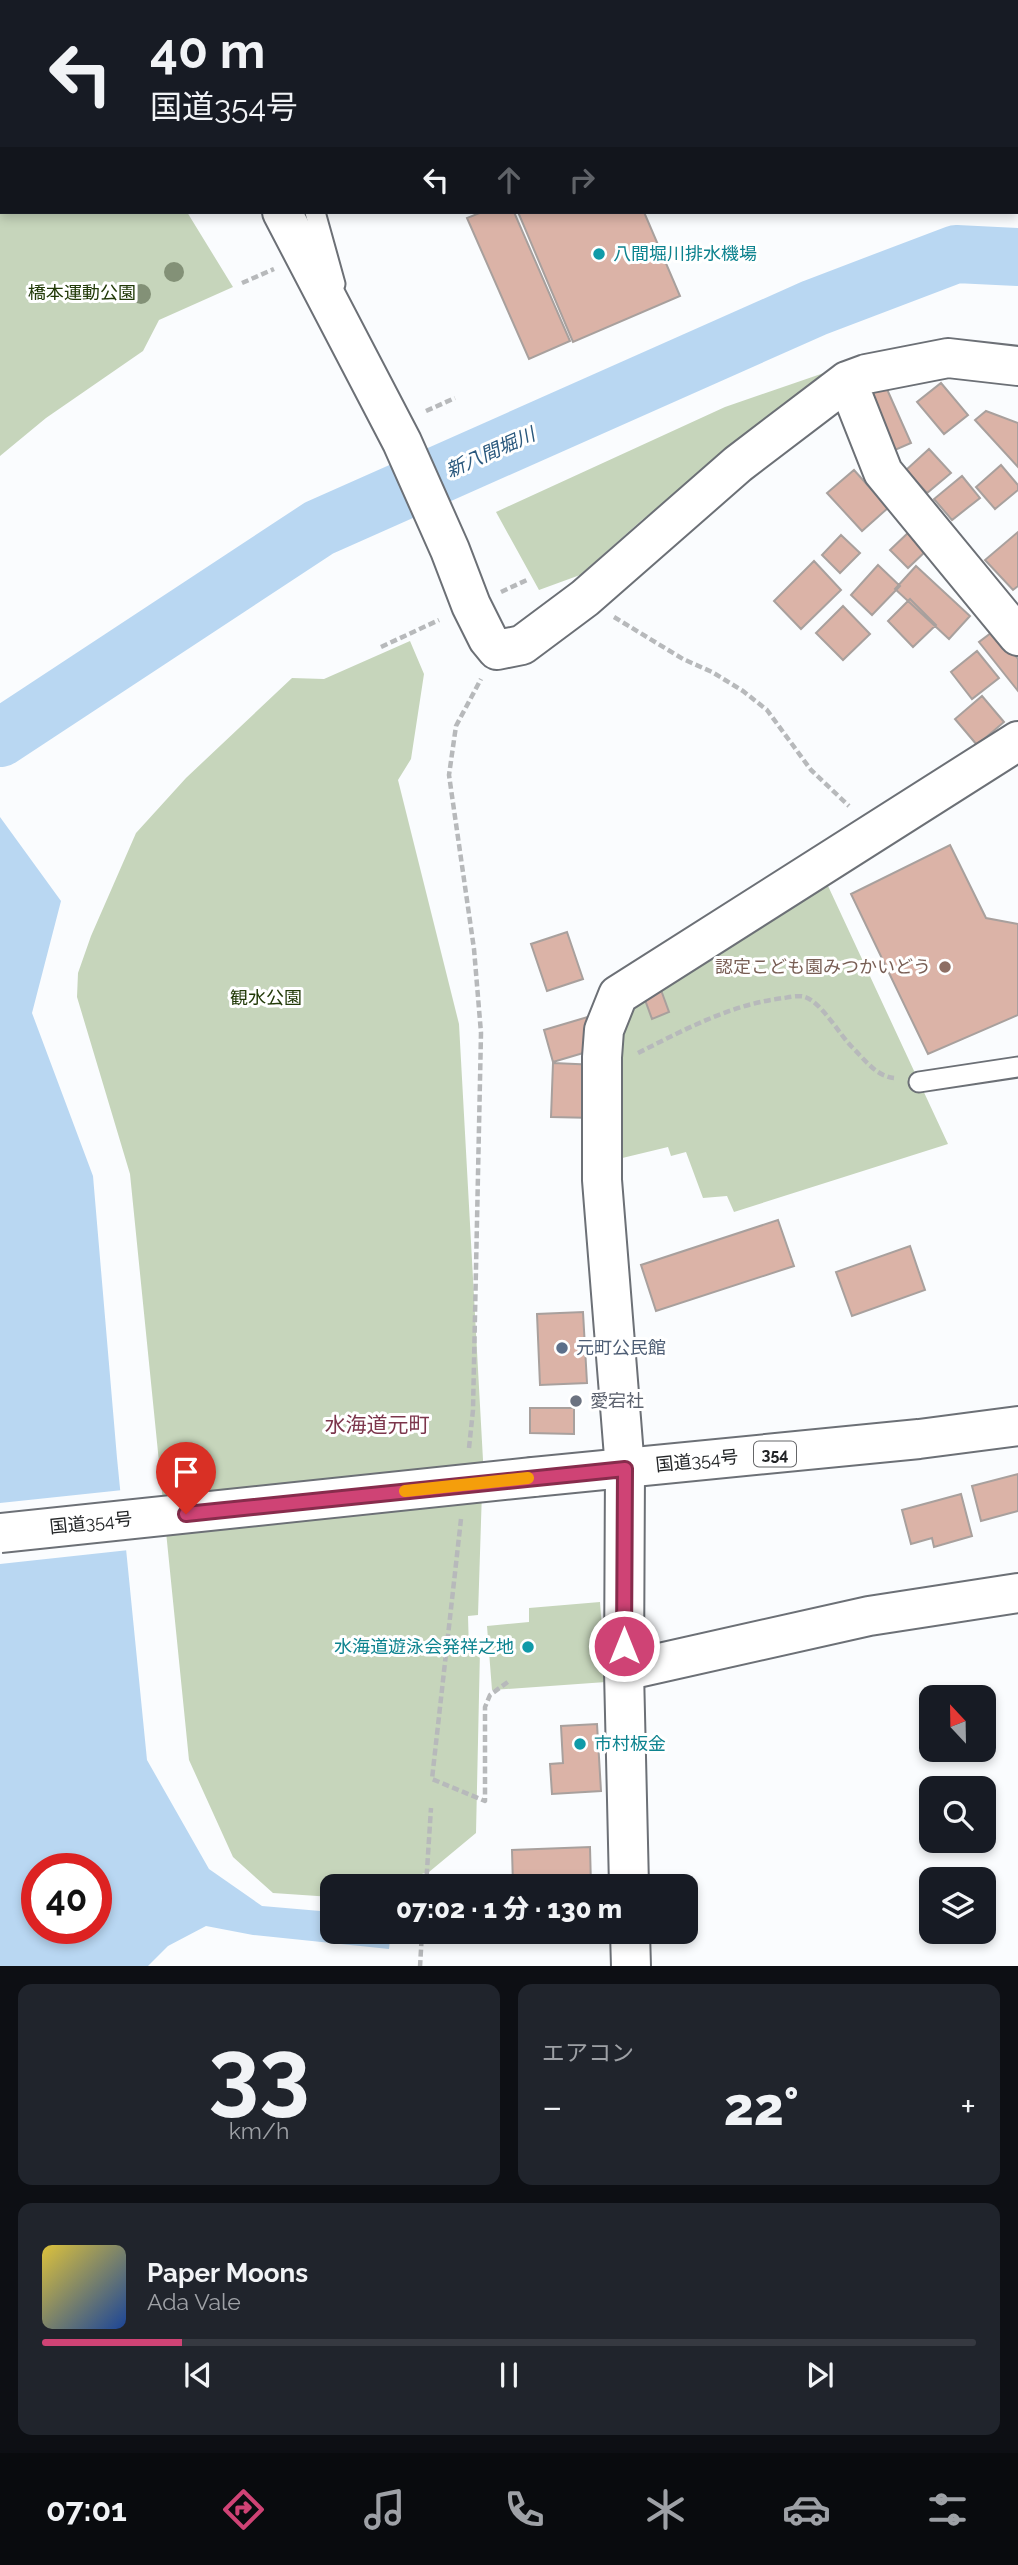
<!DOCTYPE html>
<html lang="ja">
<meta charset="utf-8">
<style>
:root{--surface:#171b24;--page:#20242c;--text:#f1f3f6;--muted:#9ea1a6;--line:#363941;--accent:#cf4375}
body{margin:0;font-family:Raleway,"Noto Sans JP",sans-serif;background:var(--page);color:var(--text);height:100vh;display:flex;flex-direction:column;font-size:26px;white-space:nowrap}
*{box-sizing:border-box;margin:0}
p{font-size:23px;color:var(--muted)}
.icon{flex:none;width:38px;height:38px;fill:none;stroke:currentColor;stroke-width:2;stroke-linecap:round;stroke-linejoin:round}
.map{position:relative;height:1966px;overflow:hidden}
.side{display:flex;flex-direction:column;gap:18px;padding:18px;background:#0d0f14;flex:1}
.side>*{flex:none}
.guide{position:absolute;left:0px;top:0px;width:1018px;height:214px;box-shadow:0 4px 10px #0003;background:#171b24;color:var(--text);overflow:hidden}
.needle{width:46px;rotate:338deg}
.fabs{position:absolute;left:919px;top:1685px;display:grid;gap:14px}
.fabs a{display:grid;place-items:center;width:77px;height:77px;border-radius:14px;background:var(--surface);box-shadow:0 4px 10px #0003;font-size:35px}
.speed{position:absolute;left:21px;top:1853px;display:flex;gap:14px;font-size:35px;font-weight:700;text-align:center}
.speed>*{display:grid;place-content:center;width:91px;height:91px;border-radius:50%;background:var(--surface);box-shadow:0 4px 10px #0003;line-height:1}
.speed .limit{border:10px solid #d22;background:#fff;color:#111}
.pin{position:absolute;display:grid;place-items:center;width:60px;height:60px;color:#fff;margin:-72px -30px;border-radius:50% 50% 50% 0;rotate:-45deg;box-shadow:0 0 7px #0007}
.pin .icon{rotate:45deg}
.me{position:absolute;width:77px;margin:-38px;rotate:0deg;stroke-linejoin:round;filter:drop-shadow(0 0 5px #0008)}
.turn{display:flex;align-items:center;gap:24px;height:147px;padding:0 35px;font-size:32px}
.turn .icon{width:91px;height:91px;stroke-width:2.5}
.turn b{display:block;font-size:49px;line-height:60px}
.lanes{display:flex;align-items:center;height:66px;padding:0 35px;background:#0003;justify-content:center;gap:35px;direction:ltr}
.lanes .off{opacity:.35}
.big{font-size:52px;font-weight:800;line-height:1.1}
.side .tile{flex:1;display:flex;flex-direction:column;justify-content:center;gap:10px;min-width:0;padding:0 24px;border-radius:14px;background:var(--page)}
.side .dial{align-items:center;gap:0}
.dial b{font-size:91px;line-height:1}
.song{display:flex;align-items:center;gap:21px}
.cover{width:84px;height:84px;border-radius:10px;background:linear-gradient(135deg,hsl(50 70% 55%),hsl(220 70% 35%))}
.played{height:7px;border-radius:4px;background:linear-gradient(90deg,var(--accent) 15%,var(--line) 15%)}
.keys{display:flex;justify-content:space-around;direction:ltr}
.heat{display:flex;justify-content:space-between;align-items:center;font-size:38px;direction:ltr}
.side .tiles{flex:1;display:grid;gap:18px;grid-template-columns:1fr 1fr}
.tile:last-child{grid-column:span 2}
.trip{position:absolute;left:320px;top:1874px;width:378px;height:70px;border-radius:14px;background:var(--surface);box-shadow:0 4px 10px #0003;font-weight:800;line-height:70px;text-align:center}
.tab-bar{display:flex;height:112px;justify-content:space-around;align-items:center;background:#090b0e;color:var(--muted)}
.tab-bar .icon{width:49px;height:49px}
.tab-bar .current{color:var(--accent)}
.tab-bar b{font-size:32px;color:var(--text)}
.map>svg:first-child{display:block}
</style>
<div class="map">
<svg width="1018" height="1967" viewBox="0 0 1018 1967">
<rect width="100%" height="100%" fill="#fafcfe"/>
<path fill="#c6d5bb" d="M0 0H158L2 2V212H187L233 287 159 320 143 351 46 418 0 456Z
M850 364 731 451 642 520 580 575 539 590 496 512 725 407Z
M410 641 424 674 411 759 398 780 459 1024 483 1460 478 1615 468 1616 469 1651 480 1650 476 1833 429 1872 377 1886H332V1897L273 1893 233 1857 189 1760 130 1174 77 997 78 973 91 936 136 833 186 778 292 678 324 679Z
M822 873 948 1144 734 1212 727 1196 703 1198 686 1152 671 1156 668 1147 614 1160 620 1005Z
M600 1602 606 1682 492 1690 487 1626 529 1622V1608Z"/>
<path fill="#b9d7f2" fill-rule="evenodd" d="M0 817 61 901 32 1013 93 1176 117 1458 147 1760 209 1869 262 1906 332 1912V1932H391L389 1949 253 1935 206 1926 168 1946 148 1966H0ZM37 1869H96V1928H37Z"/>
<path fill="#fafcfe" d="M123 1490 129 1550 0 1564V1503Z"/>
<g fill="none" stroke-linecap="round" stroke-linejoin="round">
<path stroke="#b9d7f2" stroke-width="58" d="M0 738 319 528 814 308 956 254 1018 257"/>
</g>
<path fill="#dbb3a7" stroke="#a8a09d" stroke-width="2" d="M421 0H504L505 2H422Z
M482 212H514L570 341 529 359 467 218Z
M518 212H644L680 296 573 342Z
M941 383 968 415 944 434 917 402Z
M886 387 911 443 881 456 856 400Z
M986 411 1018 423V467L975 420Z
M929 449 951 473 927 493 906 470Z
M1001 465 1018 485V490L995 509 976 487Z
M854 470 888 508 862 531 827 493Z
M962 476 980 498 952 520 934 499Z
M910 531 928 549 908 568 890 550Z
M1018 532V586L1013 590 985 560Z
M841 535 860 553 840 573 822 555Z
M814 561 841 590 801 629 774 601Z
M878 565 900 586 872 615 851 595Z
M916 566 970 616 949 639 895 589Z
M910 599 936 625 913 647 888 621Z
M843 606 870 634 843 660 816 633Z
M995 630 1018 659V691L979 642Z
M977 651 999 678 972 699 951 672Z
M982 696 1004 722 977 745 955 719Z
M950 845 986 918 1018 924V1015L928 1054 851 894Z
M567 932 583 979 547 991 531 944Z
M661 990 669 1012 652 1019 644 997Z
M591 1016 600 1048 553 1062 544 1030Z
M553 1063 597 1065 595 1118 551 1117Z
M778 1220 794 1266 656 1311 641 1265Z
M910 1246 925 1290 852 1316 836 1272Z
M583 1312 587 1383 540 1385 537 1314Z
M530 1408H574V1434L530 1433Z
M1018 1474V1511L981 1521 972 1486Z
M961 1494 972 1536 934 1547 932 1538 911 1544 902 1510Z
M597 1724 601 1791 552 1794 550 1764 563 1763 561 1726Z
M590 1847 591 1886H513L512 1850Z"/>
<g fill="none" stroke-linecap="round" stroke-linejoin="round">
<g stroke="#6c7076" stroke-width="23">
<path id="service" d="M315 2V0
M315 212 335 284
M919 1082 1018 1067"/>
</g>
<g stroke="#6c7076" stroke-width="42">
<path id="minor" d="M871 0V2
M252 2V0
M1017 103H1018
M282 212 402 442 450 550 471 605 488 639 497 650 522 645 585 598 738 464 847 381 866 374 948 358 1018 366
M847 381 883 472 1018 636
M625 1469 602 1180V1057L604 1030 618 995 1018 741
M624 1671 869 1616 1018 1593"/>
</g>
<g stroke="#6c7076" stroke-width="42">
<path id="tertiary" d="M625 1469 624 1671 629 1886
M630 1932 631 1967"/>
</g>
<g stroke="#6c7076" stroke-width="42">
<path id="trunk" d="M533 1477 919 1439 1018 1426"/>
</g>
<path stroke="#b7b9bb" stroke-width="4.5" stroke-dasharray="7 3.5" stroke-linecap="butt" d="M242 283 274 269
M426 411 455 398
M501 592 529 579
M614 617 683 659 712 672 743 691 767 710 811 770 849 806
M381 647 439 620
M638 1053C684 1030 731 1004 784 998 790 997 799 995 805 997 822 1003 839 1034 852 1047 865 1060 876 1076 894 1078
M469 1448 473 1410 481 1033 474 949 449 775 456 726 481 679
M461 1519 432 1779 485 1801V1707L490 1695 509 1681
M426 1886 431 1808
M420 1967 422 1932"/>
<use href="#service" stroke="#fff" stroke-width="19"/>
<use href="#minor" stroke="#fff" stroke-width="38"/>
<use href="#tertiary" stroke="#fff" stroke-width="38"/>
<use href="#trunk" stroke="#fff" stroke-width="38"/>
<g stroke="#6c7076" stroke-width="42" stroke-linecap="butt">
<path id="trunk-bridge" d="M0 1533 533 1477"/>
</g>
<use href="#trunk-bridge" stroke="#fff" stroke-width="38"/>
</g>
<g fill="#839177">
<circle cx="174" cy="272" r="10"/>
<circle cx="141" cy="294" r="10"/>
</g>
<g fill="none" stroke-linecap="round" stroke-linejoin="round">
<g stroke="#872c4c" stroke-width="18">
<path id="route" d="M186 1514 625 1469 624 1646"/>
</g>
<use href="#route" stroke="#cf4375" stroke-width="12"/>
<path stroke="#f59e0b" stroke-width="12" d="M405 1491 528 1478"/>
</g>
<g fill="#0f9aa8" stroke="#fff" stroke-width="2.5">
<circle cx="599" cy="254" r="7"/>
<circle cx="528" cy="1647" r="7"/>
<circle cx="580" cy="1744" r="7"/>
</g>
<circle fill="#8d6e63" stroke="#fff" stroke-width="2.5" cx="945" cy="967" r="7"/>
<circle fill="#5c6f8a" stroke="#fff" stroke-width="2.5" cx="562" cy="1348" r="7"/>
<circle fill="#6b7280" stroke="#fff" stroke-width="2.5" cx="576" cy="1401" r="7"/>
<g text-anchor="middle" stroke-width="6" stroke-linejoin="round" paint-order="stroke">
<rect fill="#fff" stroke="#656668" stroke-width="2" x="754" y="1441.5" width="42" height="25" rx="5"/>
<g font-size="16" font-weight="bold" fill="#232527">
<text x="775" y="1460">354</text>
</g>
<g font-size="18" fill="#0d838f" stroke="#fff" text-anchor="start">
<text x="613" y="260">八間堀川排水機場</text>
<text x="514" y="1653" text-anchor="end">水海道遊泳会発祥之地</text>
<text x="594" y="1750">市村板金</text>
</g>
<g font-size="18" fill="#223a08" stroke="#fff">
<text x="82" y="299">橋本運動公園</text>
<text x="266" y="1004">観水公園</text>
</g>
<g font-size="18" fill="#785e54" stroke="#fff" text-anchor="end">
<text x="931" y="973">認定こども園みつかいどう</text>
</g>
<g font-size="18" fill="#4e5e75" stroke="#fff" text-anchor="start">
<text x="576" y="1354">元町公民館</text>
</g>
<g font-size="18" fill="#5b616d" stroke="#fff" text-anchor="start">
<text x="590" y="1407">愛宕社</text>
</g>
<g font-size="18" fill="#232527" stroke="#fff">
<text transform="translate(697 1461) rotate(-6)" y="6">国道354号</text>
<text transform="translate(91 1523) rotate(-6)" y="6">国道354号</text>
</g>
<g font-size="19" font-style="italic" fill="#2a587d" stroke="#fff">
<text transform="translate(490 452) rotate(-24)" y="7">新八間堀川</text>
</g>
<g font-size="21" fill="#7c364c" stroke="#fff">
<text x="377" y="1432">水海道元町</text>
</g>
</g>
</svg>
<div class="fabs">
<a><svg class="needle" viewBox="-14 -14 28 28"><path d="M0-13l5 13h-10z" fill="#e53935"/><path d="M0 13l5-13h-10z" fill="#9ea1a6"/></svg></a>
<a><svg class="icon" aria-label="search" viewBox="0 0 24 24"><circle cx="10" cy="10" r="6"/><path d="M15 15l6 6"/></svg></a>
<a><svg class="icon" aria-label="layers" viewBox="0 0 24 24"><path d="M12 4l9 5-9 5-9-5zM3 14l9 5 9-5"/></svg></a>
</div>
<div class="speed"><div class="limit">40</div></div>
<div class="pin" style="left:186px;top:1514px;background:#d93025"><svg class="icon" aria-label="arrive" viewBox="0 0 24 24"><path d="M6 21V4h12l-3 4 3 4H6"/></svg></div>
<svg class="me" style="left:624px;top:1646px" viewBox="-20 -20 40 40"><circle r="17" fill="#cf4375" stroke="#fff" stroke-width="3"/><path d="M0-11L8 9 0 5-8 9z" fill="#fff"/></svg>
<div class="trip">07:02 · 1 分 · 130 m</div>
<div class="guide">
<div class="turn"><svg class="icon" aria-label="left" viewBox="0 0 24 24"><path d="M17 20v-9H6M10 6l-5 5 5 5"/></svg><div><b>40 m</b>国道354号</div></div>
<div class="lanes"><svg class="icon" aria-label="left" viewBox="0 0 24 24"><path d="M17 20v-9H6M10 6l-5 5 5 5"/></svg><svg class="icon off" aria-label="ahead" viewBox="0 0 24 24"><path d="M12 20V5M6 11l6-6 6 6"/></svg><svg class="icon off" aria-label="right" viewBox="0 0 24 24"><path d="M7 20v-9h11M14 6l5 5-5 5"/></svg></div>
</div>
</div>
<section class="side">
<div class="tiles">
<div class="tile dial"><b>33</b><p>km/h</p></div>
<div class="tile"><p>エアコン</p>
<div class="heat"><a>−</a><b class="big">22°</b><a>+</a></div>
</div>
<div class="tile">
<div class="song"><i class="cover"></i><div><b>Paper Moons</b><p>Ada Vale</p></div></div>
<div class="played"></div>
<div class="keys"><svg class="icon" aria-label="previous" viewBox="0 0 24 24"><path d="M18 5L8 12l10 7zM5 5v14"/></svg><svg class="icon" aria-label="pause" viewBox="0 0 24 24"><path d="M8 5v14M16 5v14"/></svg><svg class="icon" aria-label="next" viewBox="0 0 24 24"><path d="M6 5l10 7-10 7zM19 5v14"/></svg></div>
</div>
</div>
</section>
<nav class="tab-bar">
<b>07:01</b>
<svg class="icon current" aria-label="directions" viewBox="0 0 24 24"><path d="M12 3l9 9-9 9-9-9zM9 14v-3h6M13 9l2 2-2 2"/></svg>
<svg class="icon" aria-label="music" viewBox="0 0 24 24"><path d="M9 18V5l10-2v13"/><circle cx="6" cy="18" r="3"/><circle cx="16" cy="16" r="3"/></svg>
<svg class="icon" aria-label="phone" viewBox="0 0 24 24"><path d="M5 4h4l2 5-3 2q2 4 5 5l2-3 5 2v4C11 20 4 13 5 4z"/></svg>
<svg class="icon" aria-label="climate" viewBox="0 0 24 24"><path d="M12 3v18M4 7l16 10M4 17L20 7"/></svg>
<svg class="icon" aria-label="car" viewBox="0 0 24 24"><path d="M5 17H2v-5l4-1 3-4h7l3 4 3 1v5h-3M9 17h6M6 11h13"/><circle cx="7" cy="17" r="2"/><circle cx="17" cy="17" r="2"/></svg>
<svg class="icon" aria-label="filters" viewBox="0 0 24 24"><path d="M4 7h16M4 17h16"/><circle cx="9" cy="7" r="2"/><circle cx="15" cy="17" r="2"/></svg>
</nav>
